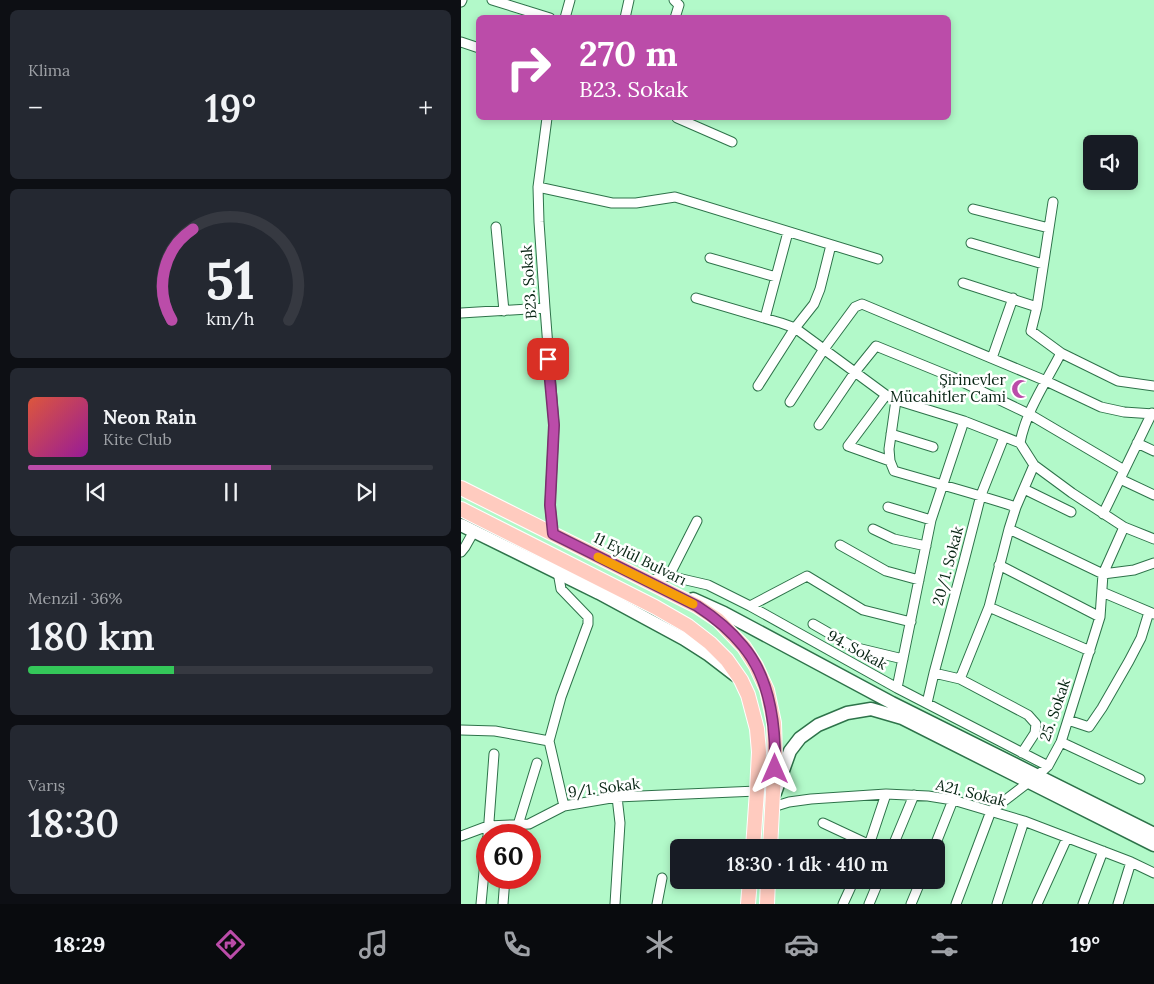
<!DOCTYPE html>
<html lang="tr">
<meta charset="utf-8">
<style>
:root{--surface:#171b24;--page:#242831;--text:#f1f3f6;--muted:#9ea1a6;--line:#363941;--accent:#bb4ca9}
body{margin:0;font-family:Lora,serif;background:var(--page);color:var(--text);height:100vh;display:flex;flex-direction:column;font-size:19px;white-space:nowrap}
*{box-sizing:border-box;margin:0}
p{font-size:16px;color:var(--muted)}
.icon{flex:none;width:28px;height:28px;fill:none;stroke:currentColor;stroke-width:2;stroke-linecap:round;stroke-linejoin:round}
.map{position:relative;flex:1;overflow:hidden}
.panel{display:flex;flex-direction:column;gap:10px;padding:10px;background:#0d0f14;width:461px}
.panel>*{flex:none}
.guide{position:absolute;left:15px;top:15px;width:475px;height:105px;border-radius:8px;box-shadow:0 2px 8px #0003;background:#bb4ca9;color:#fff;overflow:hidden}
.tools{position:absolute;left:622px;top:135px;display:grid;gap:10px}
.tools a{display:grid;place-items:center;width:55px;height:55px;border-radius:8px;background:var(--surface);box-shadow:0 2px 8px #0003;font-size:25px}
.speed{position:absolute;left:15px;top:824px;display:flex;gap:10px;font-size:25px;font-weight:700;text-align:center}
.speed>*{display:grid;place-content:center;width:65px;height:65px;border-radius:50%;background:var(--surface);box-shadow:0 2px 8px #0003;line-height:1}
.speed .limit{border:8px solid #d22;background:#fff;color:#111}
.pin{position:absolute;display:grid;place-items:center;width:42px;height:42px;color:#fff;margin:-21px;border-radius:10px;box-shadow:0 2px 8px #0006}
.me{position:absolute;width:55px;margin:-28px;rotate:0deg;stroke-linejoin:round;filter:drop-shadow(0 0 4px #0008)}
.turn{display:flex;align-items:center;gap:18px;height:105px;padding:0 20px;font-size:22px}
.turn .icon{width:65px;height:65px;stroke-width:2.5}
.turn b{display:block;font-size:35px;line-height:42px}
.big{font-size:38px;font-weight:600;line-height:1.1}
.panel .widget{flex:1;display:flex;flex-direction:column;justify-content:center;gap:8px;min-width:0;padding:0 18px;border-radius:8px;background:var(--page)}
.panel .dial{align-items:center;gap:0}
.dial svg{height:130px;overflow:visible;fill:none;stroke:var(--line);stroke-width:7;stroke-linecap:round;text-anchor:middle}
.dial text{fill:var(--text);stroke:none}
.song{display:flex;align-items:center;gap:15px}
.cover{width:60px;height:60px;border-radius:8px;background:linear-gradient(135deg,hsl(10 70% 55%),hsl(300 70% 35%))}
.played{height:5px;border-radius:2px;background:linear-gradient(90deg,var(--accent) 60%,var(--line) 60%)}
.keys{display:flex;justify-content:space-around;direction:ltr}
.heat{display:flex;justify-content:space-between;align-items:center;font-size:28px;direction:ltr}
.charge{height:8px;border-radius:4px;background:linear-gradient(90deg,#34c759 36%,var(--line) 0)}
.trip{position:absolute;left:209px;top:839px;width:275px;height:50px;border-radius:8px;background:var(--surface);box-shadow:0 2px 8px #0003;font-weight:600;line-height:50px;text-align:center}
.dock{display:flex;height:80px;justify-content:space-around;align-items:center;background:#090b0e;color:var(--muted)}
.dock .icon{width:35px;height:35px}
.dock .active{color:var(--accent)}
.dock b{font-size:22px;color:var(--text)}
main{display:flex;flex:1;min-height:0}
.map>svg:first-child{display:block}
</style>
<main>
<section class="panel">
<div class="widget"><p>Klima</p>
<div class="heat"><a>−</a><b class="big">19°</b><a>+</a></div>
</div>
<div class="widget dial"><svg viewBox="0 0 100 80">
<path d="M14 69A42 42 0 1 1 86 69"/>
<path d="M14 69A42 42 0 0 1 27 13" stroke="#bb4ca9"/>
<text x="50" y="56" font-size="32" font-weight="700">51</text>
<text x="50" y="72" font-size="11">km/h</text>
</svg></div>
<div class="widget">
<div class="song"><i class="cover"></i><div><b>Neon Rain</b><p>Kite Club</p></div></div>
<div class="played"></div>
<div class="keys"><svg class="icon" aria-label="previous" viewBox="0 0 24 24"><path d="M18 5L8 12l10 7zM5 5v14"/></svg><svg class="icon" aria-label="pause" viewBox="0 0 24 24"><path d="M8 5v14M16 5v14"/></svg><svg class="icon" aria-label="next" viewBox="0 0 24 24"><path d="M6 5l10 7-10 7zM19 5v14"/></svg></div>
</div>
<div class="widget"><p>Menzil · 36%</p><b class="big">180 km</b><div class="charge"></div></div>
<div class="widget"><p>Varış</p><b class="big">18:30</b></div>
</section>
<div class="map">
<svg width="693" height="904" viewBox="0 0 693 904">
<rect width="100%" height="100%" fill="#b2f9c9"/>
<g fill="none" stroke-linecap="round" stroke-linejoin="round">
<g stroke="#2e734a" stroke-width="11">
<path id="street" d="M31 0 89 18
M213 0 218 5 214 18
M0 2 1 0
M104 18 109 0
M164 18 168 0
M0 42 18 48
M86 118 77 187 78 222 84 308 93 425 89 505 92 534
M216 118 271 142
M77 187 151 203H175L214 197 417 259
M512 209 588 228
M35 227 43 311
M510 243 582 264
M249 258 315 277
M502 283 576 307
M235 298 320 323 334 328 425 395 435 400 503 421 559 443
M0 313 84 308
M304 318 327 232
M600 353 657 381 693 386
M531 358 552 298
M297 386 334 328 353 304 359 289 370 245
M425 395 387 446 429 461
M435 400 428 449 429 461 433 471C474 483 515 494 555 507
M329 402 363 349 394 307 401 304 585 381 640 407 663 412 693 414
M358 425 394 372 415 346 491 377 568 414 663 470
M430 434 472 447
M559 443C565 411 585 382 600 353L570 331 576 307 592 202
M559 443 573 465 611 493 663 527 693 539
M676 443 693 451
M659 479 693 495
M563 489 610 512
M427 507 470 520
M642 514 691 413
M412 529 433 539 465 546
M548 529 642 574
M379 545 425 571 458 580
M0 552 4 547 13 531
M538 565 639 617
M97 572 100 589 127 617V624L100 697 88 741 103 806
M642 574 673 570 693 563
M208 576 236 521
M187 581 208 576 247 585 289 606 436 688 587 766
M641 592 693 614
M289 606 346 576 402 610 450 622
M528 607 629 651
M352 624 392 647 442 659
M473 673 499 679 567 715 575 724 574 733 561 753
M499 679 528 607 548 529 555 507 573 465
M436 688 470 520 503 421
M466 703 473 673 503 561 520 495 543 437
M607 720 628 727 641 708 668 661 680 638 688 612
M0 730 34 731 88 741
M600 742 679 779
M312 807 328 802 350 799 425 794 467 796 492 800 563 821 670 862 693 873
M362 823 409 845
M57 825 76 763
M27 835 33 754
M0 836 27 826 68 824 103 806 156 797 296 791
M407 848 425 794
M431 848 453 795
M473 848 492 800
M20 904 26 839
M42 904 44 878
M154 904 159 823 156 797
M196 904 201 878
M382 904 393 880
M408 904 418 880
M450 904 460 880
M495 904 530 811 577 775 587 766 600 742 639 617 642 574 663 527
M536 904 563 821
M576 904 606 838
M622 904 642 851
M657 904 670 862"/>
</g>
<g stroke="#2e734a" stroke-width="15">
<path id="secondary" d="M0 525 138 593 223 639 248 655 274 675
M232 599 263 613 431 703 693 834
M314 793 329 751 339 738 357 725 386 713 410 709 441 718 693 845"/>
</g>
<g stroke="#fff" stroke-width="16">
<path id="primary" d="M0 488 236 606 257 620 283 647 295 666 306 690 313 723 314 755 309 848
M0 509 194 607 227 626 249 643 266 660 280 680 287 695 296 729 298 752 296 791 292 848
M287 904 289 880
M306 904 307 880"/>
</g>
<use href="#street" stroke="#fff" stroke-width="9"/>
<use href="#secondary" stroke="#fff" stroke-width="12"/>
<use href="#primary" stroke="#ffcbbf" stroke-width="14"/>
</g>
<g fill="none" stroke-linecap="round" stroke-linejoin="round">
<g stroke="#7a316e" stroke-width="12">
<path id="route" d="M87 359 93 425 89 505 92 534 236 606C253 617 269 630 282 646 310 679 315 727 314 769"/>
</g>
<use href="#route" stroke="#bb4ca9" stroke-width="9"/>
<path stroke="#f59e0b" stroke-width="9" d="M137 557 232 604"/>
</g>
<defs>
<g id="mosque-bare" transform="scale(1.5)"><path d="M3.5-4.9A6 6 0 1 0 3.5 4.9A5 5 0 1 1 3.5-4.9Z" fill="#bb4ca9" stroke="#fff" stroke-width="2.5" paint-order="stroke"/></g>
</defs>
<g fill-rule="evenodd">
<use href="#mosque-bare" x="560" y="389"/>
</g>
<g text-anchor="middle" stroke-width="5" stroke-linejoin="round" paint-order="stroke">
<g font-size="15" fill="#072413" stroke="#fff">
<text transform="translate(68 282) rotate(-94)" y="5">B23. Sokak</text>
<text transform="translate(179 559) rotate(26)" y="5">11 Eylül Bulvarı</text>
<text transform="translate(487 566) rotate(-75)" y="5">20/1. Sokak</text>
<text transform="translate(396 650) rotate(29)" y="5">94. Sokak</text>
<text transform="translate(594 710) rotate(-71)" y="5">25. Sokak</text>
<text transform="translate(143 788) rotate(-7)" y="5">9/1. Sokak</text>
<text transform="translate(510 793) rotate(14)" y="5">A21. Sokak</text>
</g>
<g font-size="15" fill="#072413" stroke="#fff" text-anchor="end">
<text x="545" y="385">Şirinevler<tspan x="545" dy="17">Mücahitler Cami</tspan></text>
</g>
</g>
</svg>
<div class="tools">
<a><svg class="icon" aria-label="sound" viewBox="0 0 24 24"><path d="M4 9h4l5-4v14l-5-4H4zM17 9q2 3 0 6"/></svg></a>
</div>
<div class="speed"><div class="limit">60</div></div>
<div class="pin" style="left:87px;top:359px;background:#d93025"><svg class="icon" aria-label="arrive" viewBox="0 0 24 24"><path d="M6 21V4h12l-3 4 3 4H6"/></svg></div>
<svg class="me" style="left:314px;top:769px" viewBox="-20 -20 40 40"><path d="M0-17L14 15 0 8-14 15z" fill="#bb4ca9" stroke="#fff" stroke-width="4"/></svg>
<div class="trip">18:30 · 1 dk · 410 m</div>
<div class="guide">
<div class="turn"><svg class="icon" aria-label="right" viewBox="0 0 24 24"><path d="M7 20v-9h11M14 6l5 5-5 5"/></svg><div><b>270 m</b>B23. Sokak</div></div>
</div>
</div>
</main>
<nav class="dock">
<b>18:29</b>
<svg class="icon active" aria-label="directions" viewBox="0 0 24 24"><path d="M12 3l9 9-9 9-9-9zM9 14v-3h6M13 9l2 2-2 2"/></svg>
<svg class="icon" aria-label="music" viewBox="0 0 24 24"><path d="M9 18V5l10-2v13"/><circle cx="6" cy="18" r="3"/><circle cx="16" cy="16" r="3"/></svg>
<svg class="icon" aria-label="phone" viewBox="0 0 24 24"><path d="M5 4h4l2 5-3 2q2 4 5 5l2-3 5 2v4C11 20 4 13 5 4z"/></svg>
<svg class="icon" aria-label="climate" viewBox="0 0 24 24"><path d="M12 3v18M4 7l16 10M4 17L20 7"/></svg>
<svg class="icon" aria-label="car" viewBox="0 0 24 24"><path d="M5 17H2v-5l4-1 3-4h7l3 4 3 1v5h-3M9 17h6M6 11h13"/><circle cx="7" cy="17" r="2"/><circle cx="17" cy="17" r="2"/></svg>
<svg class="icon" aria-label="filters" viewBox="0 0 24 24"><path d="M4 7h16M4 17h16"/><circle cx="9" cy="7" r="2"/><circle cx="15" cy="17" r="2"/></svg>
<b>19°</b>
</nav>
